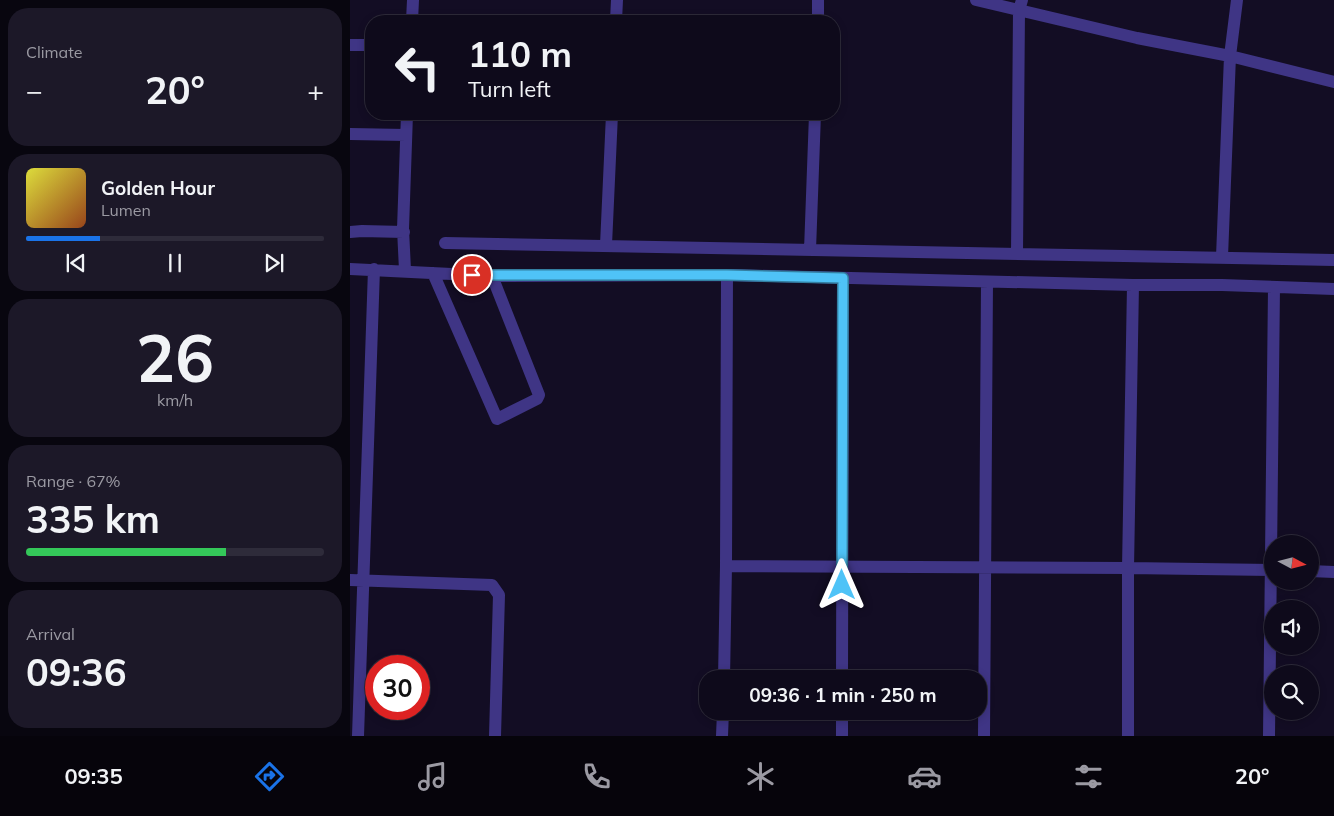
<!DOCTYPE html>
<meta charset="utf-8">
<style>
:root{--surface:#0e0a1b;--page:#1c1828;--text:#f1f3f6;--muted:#9b9aa3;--line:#2e2b3a;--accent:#1a73e8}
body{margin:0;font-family:Mulish,sans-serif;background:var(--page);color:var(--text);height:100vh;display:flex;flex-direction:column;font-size:19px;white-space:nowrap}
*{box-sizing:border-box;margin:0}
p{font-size:16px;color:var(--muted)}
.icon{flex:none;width:28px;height:28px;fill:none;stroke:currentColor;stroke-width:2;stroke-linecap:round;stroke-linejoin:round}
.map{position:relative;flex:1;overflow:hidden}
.drawer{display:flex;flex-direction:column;gap:8px;padding:8px;background:#08060f;width:350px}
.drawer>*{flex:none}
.banner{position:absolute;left:15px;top:15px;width:475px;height:105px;border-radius:20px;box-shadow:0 2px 8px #0003,0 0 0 1px var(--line);background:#0e0a1b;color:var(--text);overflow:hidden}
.needle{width:32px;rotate:97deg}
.tools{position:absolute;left:914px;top:535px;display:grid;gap:10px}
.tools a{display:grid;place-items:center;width:55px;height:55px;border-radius:50%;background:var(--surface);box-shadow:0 2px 8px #0003,0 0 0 1px var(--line);font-size:25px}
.speed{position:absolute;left:15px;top:655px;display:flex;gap:10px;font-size:25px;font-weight:700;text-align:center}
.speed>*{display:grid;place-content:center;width:65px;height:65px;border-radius:50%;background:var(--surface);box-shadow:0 2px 8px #0003,0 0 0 1px var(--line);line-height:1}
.speed .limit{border:8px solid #d22;background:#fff;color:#111}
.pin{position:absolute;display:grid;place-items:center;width:42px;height:42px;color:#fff;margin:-21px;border:2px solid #fff;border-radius:50%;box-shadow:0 1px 5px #0007}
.me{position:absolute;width:55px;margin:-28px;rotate:0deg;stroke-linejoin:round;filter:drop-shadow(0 0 4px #0008)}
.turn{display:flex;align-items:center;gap:18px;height:105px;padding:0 20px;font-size:22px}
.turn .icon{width:65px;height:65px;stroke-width:2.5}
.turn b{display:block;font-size:35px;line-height:42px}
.big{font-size:38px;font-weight:700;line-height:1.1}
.drawer .tile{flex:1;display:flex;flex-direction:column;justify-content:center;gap:8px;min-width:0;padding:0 18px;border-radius:20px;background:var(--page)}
.drawer .dial{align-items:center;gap:0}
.dial b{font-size:65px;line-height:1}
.song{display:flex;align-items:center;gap:15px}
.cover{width:60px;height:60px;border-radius:8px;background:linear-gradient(135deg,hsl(60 70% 55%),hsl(20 70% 35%))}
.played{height:5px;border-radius:2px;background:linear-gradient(90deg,var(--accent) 25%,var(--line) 25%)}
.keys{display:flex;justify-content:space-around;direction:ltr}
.heat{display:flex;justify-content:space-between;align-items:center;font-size:28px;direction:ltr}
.charge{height:8px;border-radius:4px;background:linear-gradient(90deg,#34c759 67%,var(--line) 0)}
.trip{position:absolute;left:349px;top:670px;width:288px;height:50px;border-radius:20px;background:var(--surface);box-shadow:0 2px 8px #0003,0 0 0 1px var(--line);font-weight:700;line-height:50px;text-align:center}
.dock{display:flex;height:80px;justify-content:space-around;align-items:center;background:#06040b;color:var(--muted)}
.dock .icon{width:35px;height:35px}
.dock .current{color:var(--accent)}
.dock b{font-size:22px;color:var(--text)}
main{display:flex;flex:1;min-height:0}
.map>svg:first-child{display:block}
</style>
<main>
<section class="drawer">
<div class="tile"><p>Climate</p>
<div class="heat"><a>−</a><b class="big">20°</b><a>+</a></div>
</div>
<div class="tile">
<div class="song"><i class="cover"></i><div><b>Golden Hour</b><p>Lumen</p></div></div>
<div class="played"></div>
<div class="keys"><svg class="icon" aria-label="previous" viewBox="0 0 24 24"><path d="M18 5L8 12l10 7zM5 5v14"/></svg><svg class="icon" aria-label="pause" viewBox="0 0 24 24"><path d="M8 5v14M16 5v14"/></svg><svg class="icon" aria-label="next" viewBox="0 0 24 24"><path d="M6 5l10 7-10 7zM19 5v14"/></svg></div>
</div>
<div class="tile dial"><b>26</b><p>km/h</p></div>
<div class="tile"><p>Range · 67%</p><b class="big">335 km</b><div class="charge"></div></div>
<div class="tile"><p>Arrival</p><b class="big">09:36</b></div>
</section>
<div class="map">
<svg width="984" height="736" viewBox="0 0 984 736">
<rect width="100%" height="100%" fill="#130d24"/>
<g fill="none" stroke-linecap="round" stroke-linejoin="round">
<path stroke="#3f3585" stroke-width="12" d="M626 0 787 38 880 56 984 82
M62 21 63 0
M266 21 267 0
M468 21V0
M0 45H21
M0 134 56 135
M0 232 12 231 54 232
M95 243 984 260
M256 245 262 114
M460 250 465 114
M667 253 669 10 672 0
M872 257 880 56 887 0
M0 269 142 276 377 275 783 285H872L984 289
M55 270 53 229 57 114
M83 273 147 419 187 399 189 395 142 276
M376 566 778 568 922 570
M960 571 984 572
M0 580 142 585 149 595 145 736
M374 679 376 566 377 275
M492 679 493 278
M8 736 24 269
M372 736 373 711
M492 736V711
M634 736 637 282
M778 736V568L783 285
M919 736 924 287"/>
</g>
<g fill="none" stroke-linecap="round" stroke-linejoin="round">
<g stroke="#337fa1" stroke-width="12">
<path id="route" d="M122 275H377L493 278 492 585"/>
</g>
<use href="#route" stroke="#4fc3f7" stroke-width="9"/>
</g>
</svg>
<div class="tools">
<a><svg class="needle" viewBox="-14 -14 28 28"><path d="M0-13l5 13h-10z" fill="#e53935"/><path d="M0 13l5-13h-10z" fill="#9b9aa3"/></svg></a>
<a><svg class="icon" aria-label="sound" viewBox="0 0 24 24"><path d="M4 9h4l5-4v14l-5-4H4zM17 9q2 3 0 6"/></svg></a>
<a><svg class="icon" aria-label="search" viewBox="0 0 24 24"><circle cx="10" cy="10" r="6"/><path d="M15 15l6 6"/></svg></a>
</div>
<div class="speed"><div class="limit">30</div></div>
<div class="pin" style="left:122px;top:275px;background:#d93025"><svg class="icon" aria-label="arrive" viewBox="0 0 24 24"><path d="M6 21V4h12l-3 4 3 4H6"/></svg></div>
<svg class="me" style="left:492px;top:585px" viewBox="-20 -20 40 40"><path d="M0-17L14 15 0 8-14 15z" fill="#4fc3f7" stroke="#fff" stroke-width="4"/></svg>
<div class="trip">09:36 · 1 min · 250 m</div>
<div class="banner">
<div class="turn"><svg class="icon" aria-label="left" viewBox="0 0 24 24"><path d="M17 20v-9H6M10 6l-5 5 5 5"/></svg><div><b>110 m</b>Turn left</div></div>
</div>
</div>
</main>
<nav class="dock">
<b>09:35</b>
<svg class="icon current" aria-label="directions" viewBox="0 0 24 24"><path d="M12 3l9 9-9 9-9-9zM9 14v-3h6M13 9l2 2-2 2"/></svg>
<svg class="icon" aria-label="music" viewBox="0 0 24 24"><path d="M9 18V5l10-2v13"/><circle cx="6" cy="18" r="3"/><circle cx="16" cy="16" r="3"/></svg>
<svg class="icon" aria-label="phone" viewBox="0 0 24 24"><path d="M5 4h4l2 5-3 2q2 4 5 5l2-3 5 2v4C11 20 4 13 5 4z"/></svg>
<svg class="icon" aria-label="climate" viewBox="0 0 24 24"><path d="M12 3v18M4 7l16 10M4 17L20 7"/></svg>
<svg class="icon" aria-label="car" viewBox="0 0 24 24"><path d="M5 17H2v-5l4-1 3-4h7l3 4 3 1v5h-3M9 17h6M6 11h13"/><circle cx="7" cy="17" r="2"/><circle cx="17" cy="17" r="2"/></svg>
<svg class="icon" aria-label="filters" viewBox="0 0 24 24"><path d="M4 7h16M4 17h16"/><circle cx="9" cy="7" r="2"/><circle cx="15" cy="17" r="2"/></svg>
<b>20°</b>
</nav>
